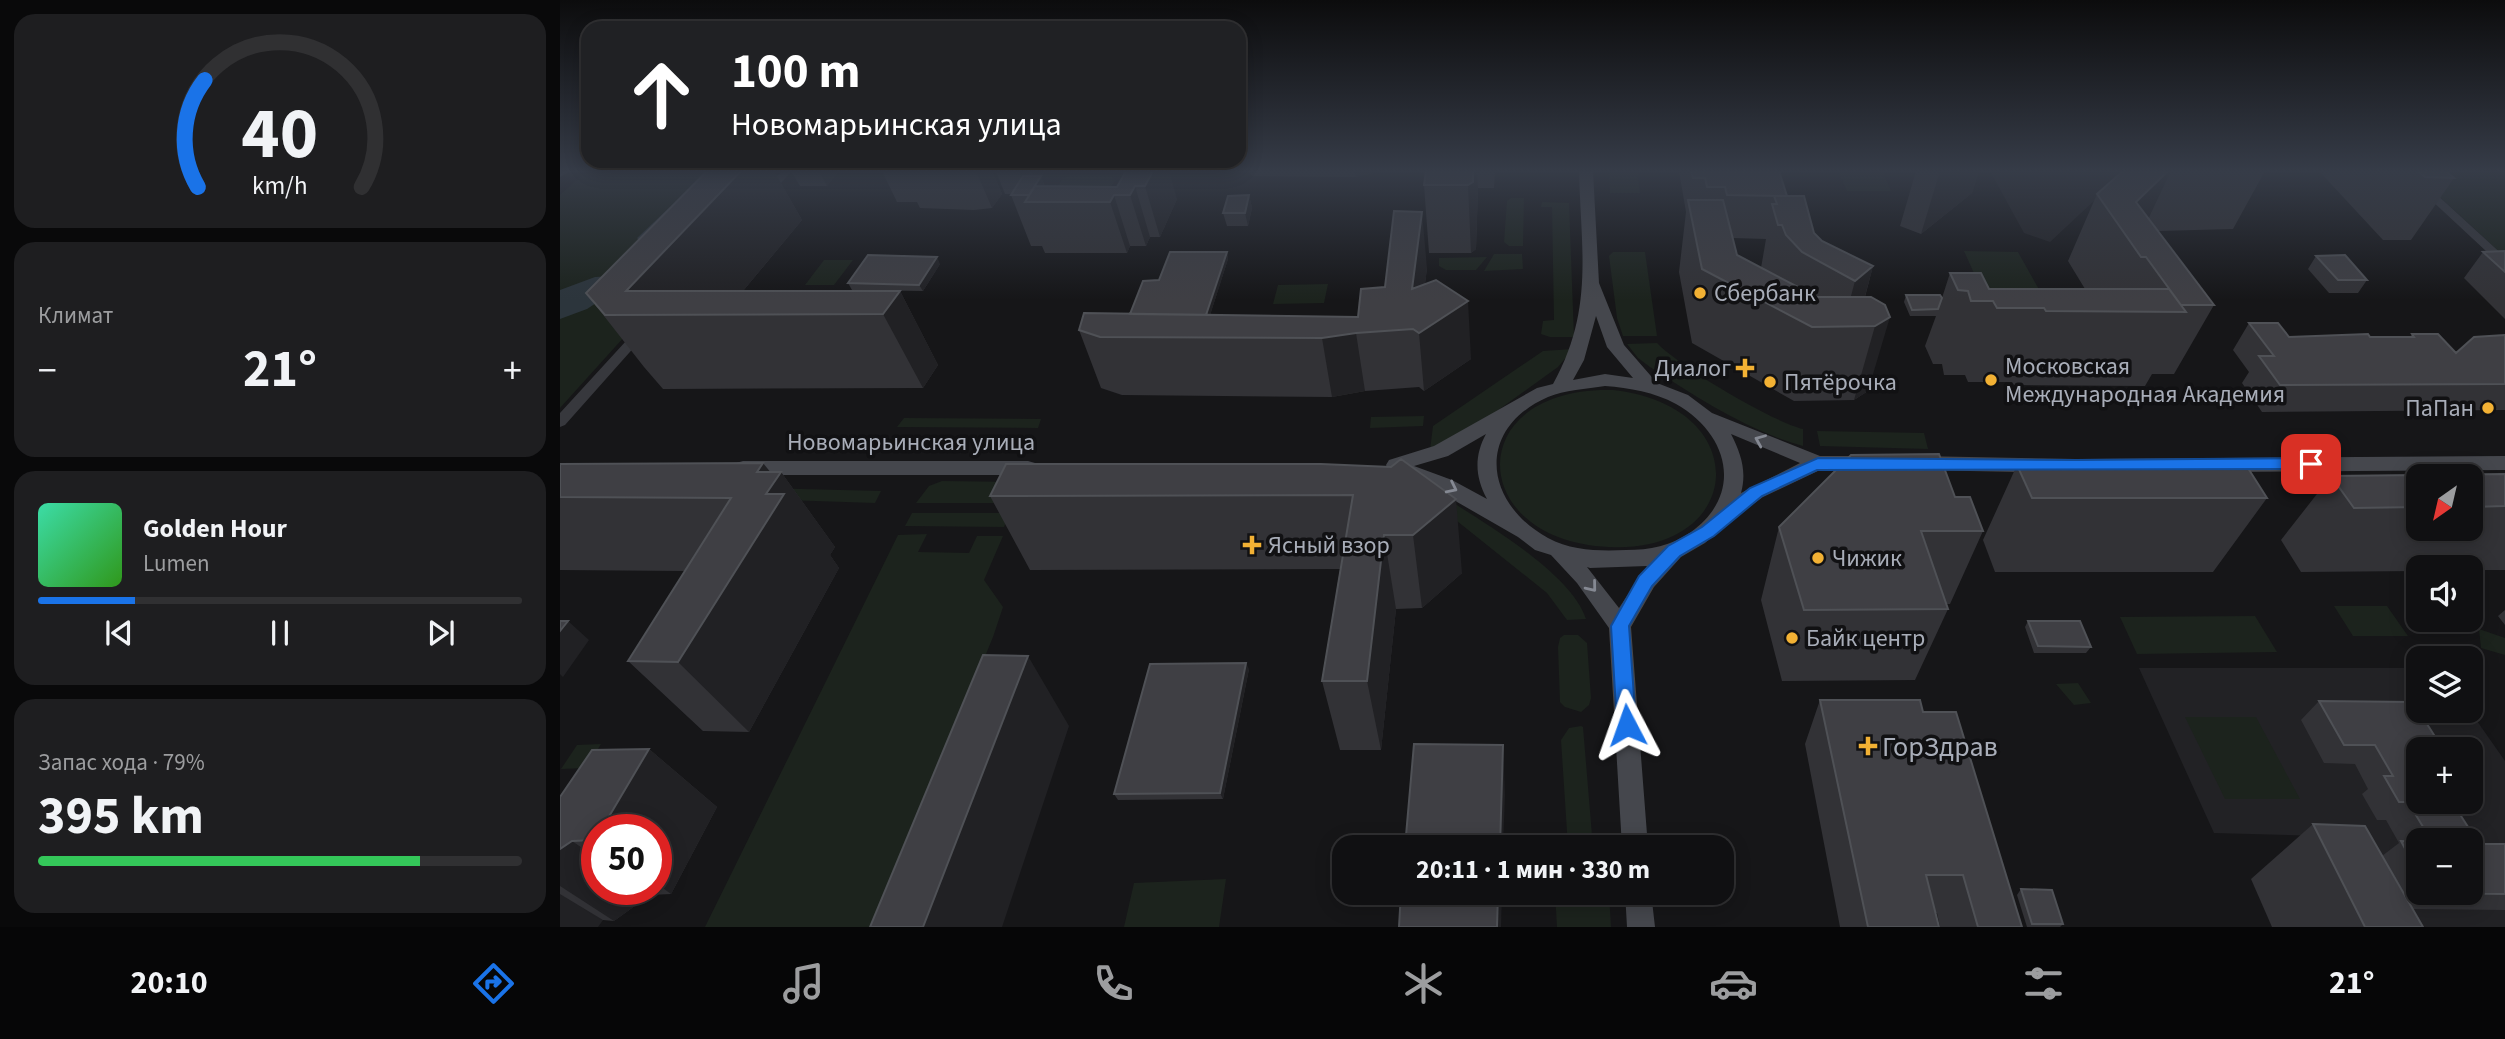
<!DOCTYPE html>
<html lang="ru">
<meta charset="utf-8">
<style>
:root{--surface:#101012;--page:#1e1e20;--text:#f1f3f6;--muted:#9c9d9f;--line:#303032;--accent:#1a73e8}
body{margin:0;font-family:"Source Sans 3",sans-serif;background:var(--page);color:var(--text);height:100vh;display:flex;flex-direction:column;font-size:26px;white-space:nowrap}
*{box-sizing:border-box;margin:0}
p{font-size:23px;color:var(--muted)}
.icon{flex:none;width:38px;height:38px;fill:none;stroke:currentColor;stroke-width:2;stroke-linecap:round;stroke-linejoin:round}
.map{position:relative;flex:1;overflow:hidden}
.drawer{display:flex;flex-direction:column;gap:14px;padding:14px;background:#09090a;width:560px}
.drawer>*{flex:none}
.hud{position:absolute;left:21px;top:21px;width:665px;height:147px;border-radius:21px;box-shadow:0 4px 18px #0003,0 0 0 2px var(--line);background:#202124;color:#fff;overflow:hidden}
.needle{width:46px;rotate:214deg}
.fabs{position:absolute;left:1846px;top:464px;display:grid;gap:14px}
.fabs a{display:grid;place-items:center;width:77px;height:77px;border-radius:14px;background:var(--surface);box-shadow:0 4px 18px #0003,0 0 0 2px var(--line);font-size:35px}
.speed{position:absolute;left:21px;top:814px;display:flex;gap:14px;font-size:35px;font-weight:700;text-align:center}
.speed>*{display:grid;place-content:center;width:91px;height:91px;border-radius:50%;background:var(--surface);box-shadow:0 4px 18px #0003,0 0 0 2px var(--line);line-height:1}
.speed .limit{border:10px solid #d22;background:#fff;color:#111}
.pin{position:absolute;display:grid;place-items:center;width:60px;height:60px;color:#fff;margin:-30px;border-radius:14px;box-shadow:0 4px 10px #0006}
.me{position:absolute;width:77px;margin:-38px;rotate:356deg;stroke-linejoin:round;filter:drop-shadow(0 0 5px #0008)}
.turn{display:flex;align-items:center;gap:24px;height:147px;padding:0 35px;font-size:32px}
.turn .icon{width:91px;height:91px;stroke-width:2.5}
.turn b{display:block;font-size:49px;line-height:60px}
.big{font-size:52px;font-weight:700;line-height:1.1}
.drawer .tile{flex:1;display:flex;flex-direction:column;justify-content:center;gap:10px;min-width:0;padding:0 24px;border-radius:21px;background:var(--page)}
.drawer .dial{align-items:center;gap:0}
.dial svg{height:182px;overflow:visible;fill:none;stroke:var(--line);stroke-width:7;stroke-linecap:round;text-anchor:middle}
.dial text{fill:var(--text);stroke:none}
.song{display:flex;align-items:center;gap:21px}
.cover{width:84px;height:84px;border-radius:10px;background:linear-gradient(135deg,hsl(160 70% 55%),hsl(110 70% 35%))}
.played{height:7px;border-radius:4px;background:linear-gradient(90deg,var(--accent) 20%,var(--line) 20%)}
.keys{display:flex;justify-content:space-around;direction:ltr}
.heat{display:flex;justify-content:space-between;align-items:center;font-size:38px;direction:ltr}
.charge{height:10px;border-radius:5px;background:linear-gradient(90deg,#34c759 79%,var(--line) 0)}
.trip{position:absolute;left:772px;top:835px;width:402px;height:70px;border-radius:21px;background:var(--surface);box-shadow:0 4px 18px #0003,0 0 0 2px var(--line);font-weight:700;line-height:70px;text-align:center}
.tab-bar{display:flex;height:112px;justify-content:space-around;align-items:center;background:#060607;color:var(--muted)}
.tab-bar .icon{width:49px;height:49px}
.tab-bar .active{color:var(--accent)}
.tab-bar b{font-size:32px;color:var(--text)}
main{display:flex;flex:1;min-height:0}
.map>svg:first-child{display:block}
</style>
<main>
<section class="drawer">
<div class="tile dial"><svg viewBox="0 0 100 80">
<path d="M14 69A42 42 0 1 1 86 69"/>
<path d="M14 69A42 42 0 0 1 17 22" stroke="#1a73e8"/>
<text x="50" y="56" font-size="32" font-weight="700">40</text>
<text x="50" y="72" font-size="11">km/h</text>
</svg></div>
<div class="tile"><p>Климат</p>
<div class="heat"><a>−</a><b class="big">21°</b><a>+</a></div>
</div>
<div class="tile">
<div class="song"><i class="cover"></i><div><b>Golden Hour</b><p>Lumen</p></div></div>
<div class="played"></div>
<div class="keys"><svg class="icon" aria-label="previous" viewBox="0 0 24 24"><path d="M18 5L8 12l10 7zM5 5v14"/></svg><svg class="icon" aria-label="pause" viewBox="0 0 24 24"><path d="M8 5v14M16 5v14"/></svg><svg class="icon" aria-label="next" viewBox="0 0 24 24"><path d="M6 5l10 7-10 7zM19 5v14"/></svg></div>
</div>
<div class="tile"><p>Запас хода · 79%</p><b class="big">395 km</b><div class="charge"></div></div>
</section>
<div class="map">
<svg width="1945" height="927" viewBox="0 0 1945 927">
<rect width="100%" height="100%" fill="#161618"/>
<path fill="#222225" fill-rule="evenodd" d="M1430 171H1566L1490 242 1464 233Z
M1579 668H1858V710L1910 711 1945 761V927H1809L1759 836 1654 833ZM1858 749H1911V802H1858ZM1858 840H1911V892H1858Z"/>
<path fill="#1c231d" d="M27 171H214L0 408V195Z
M1049 171H1077L1080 193H1050Z
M1278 171H1322L1331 191H1287Z
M1852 171H1945V257Z
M511 175 550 176 555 180 539 210 485 209 503 178Z
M951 198H964L963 246H949L944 242 947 201Z
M982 202 1009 203 1014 337H990L981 334 983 321 994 320 992 207H981Z
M1404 251 1458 252 1490 309 1431 311Z
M1053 252H1085L1097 336H1063L1057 318 1049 256Z
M934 254H962L963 269 924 271Z
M927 257 916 270H886L879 266V258Z
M264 260H293L274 285H245Z
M768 284 764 303 713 304 718 285Z
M1097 343C1120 367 1211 421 1243 429V446C1188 431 1138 398 1090 367L1078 358 1067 344Z
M1013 349 998 367 923 421 870 450 873 426 983 351Z
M1053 390C1197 406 1185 554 1049 547 905 541 901 386 1053 390Z
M864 416 863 426 810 428 811 417Z
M344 418 481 419 478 428 337 427Z
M1257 431 1364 433 1368 449 1260 446Z
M382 481 464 482 459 503H356L369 486Z
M202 488 321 491 315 503 194 499Z
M892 502C931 527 1012 575 1026 619L1007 620 987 593 892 517Z
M352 513H450L444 527 345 526Z
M367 534 358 552 409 553 417 536H443L424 580 443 607 433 637 314 927H145L338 535Z
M1774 606H1827L1848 636H1793Z
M1695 616 1717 652 1577 654 1560 617Z
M1919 629 1945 638V655L1921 648Z
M1004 635H1018L1027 643 1031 698 1029 705 1021 712 1005 707 1000 702 998 647 1000 638Z
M1518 683 1531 703 1514 705 1496 684Z
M1625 717H1696L1740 799H1665Z
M1021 726 1023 727 1033 847H1008L1001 740 1009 728Z
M41 744 26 768 1 769 17 745Z
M666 879 659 927H564L574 883Z
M995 893H1049L1051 927H997Z"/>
<path fill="#2c353c" d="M124 202 62 286 27 309 0 319V290L35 277 52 276 79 240 77 238 110 207Z"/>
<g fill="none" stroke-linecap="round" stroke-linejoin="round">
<path fill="#37383d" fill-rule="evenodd" d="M222 171H232L211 194H203V190Z
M1840 171H1851L1945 257V266L1941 265Z
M81 328 87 332 85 335 5 425 0 427V413L77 329Z"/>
<path fill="#45474d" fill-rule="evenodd" d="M0 171H10L0 177Z
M1019 171H1033L1039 283 1064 345 1097 383 1128 395 1152 413 1260 456H1307L1314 458 1317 463 1314 468 1307 470H1260L1203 497 1164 525 1145 543 1121 557 1094 587 1071 627 1088 847H1062L1049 628 1017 583 991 555 975 550 958 537 878 491 830 474 826 465 829 460 874 446 977 388 993 384C1034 310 1021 251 1019 171ZM1036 316 1047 347 1073 378 1045 374 1013 380 1024 360ZM1045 386C1070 388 1094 392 1116 404 1169 434 1184 494 1131 532 1111 546 1090 550 1066 550 1040 551 1012 551 988 538 924 503 915 429 988 397 1004 390 1027 389 1045 386ZM926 434C914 456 915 477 927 499L892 480 854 466 888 456ZM1171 434 1240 463 1181 493C1187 471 1181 454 1171 434ZM1087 566 1059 608 1027 567 1030 568Z
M1358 456 1516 459 1945 456V470L1516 473 1358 470 1351 468 1348 463 1351 458Z
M183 461H468L475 463 478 468 475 473 468 475H183L176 473 173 468 176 463Z
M1065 892H1091L1095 927H1067Z"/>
</g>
<path fill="#323236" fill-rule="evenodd" d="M147 171H214L242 220 183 291H340L378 365 363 388 103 389 84 367 26 293Z
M231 171H279L267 186H240Z
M322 171H432L442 194 432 208 414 210 360 208 357 202H337Z
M436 171H485L481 177 485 186 557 187 565 171 617 199 600 237H590L586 246H570L567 253H485L482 246H471L451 195 452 194H445Z
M690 171H822L796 177 692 176Z
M866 171H935L934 188H918L916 249 911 253H869L864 185Z
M1119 171H1219L1227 196 1254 233 1262 241 1313 266 1305 297 1325 305 1308 391 1294 400 1234 401 1132 343 1119 272 1126 212ZM1173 238 1206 239 1201 268 1177 255Z
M1356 171H1419L1412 193 1361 234 1340 226Z
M1563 171H1705L1673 229 1598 231 1654 305 1614 374H1592L1585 386 1454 385 1452 382H1408L1405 375H1384L1382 364H1373L1365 346 1376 316H1350L1344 302 1346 295 1382 298 1390 273 1429 289H1525L1508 261 1537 194Z
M1759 171H1886L1894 178 1851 240H1823Z
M689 195 692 208 688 226H667L663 213Z
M1945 251V319L1904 278 1923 252Z
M667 252 668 259 650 315 798 317 825 287 867 268 865 284 911 359 864 391 859 387 805 391 772 397 562 395 541 388 519 330 570 314 599 280Z
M1756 256 1807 280 1798 293H1769L1748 269Z
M380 264 363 291 292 290 288 283Z
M1689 323 1729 337H1850L1852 334 1896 353 1945 335V410L1702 412 1682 383 1689 372 1673 350Z
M0 464 221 472 275 547 270 555 279 568 189 732 143 731 68 661 125 571 0 570Z
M761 464 902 573 862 608 836 609 821 750H780L762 681 780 569 470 570 430 496Z
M1457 465 1707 498 1653 572H1435L1423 540Z
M1945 474V570H1911V567H1858V571L1741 572 1721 540 1771 476ZM1858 476H1911V528H1858Z
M1395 497 1423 531 1390 604H1386L1388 609 1355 680 1222 681 1201 600 1219 527Z
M1945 610V625L1938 616Z
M1468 621 1531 647 1526 653H1474L1465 627Z
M689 669 663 799 558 800 554 794Z
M1260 700 1363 712 1462 927H1380L1377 913H1375L1379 927H1280L1245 744Z
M1759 701 1881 746 1878 749H1858L1919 844H1945V910L1852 909 1863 927H1712L1691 879 1753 824 1822 856 1839 843 1826 820H1817L1802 794 1808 789 1795 764 1764 763 1741 720ZM1858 840H1911V892H1858Z
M89 749 157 807 111 894 90 895 54 921 43 920 0 927V797ZM37 830H96V889H37Z
M1461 889 1503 924 1500 927H1467L1457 895Z"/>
<path fill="#212124" d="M181 171H214L242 220 163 315 66 291Z
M259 171H279L267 186Z
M416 171H432L442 194 432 208Z
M459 171H468L473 185 467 194Z
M472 171H485L481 177 491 202 469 195 476 183Z
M586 171H609L617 199 600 237 585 186Z
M795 171H822L796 177Z
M913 171H917L918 188 916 249 911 253 908 185Z
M1380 171H1419L1412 193 1361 234Z
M1608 171H1611L1582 232 1576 202Z
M575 186 590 237 586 246 570 195Z
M554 195 570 246 567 253 550 202Z
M689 195 692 208 688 226 685 213Z
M862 212 867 268 859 333 908 301 911 359 864 391 859 333 852 289Z
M667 252 668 259 645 331 643 324Z
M377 257 380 264 363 291 359 285Z
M1313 266 1297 326H1283L1295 281Z
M340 291 378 365 363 388 323 314Z
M1330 317 1308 391 1294 400 1315 326Z
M796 333 805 391 772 397 762 338Z
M203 463 216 479 221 472 275 547 270 555 279 568 189 732 118 662 206 494 197 472Z
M896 499 902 573 862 608 853 535Z
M824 535 836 609 821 750 807 681Z
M8 621 29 640 3 677 0 674V631Z
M468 656 509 726 442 927H363Z
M686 663 689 669 663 799 660 793Z
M943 745 945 795 943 847H940Z
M89 749 157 807 111 894 96 883V830H41Z
M12 841 37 858V889H81L90 895 54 921 0 886V849Z
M938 892H942L941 927H937Z
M0 894 43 920 38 927H0Z"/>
<path fill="#3f3f44" stroke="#4f5156" stroke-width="2" d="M147 171H181L66 291H340L323 314 45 315 26 293Z
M566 171H593L585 186H575L570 195H554L550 202H465L475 186 557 187Z
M866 171H913V182L908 185H864Z
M1131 171H1219L1227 196 1167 195 1165 187H1147L1145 178H1133Z
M1563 171H1608L1576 202 1654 305H1621L1586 257H1581L1537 194Z
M1858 171H1886L1894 178 1865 177Z
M463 176H481L469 195H451Z
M689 195 685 213H663L668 196Z
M1214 196H1244L1254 233 1262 241 1313 266 1295 281 1242 252 1226 235 1222 225H1218L1212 204H1217Z
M1128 200H1163L1177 255 1257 297H1311L1325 305 1330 317 1315 326 1252 327 1142 269Z
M834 211 862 212 852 289 876 280 908 301 859 333 853 329 796 333 762 338 540 337 519 330 524 313 798 317 801 289 825 287Z
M1945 251V272L1923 252Z
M610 252H667L646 315 570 314 583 281 599 280Z
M308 255 377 257 359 285 288 283Z
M1785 255 1807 280H1778L1756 256Z
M1390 273H1421L1429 289H1609L1626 312 1486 311 1484 308H1437L1433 301H1411L1408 291 1398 290Z
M1346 295H1380L1382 298 1378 309 1352 310Z
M1689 323H1718L1729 337 1808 334 1810 337H1854L1852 334H1878L1896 353 1914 337 1945 335V384L1720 385 1699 356H1714Z
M1379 454 1395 497H1410L1423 531H1361L1388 609 1244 610 1219 527 1291 455Z
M841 459 896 499 853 535H824L807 681H762L793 495 430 496 446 464H761L831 467Z
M203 463 197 472H221L206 494H224L118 662 68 661 171 498 0 497V464Z
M1457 465H1686L1707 498H1472Z
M1945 474V506L1911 507V476H1858V507L1794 508 1771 476Z
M0 621H8L0 631Z
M1468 621H1520L1531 647 1478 646Z
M423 655 468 656 363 927H310Z
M686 663 660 793 554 794 590 664Z
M1260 700H1360L1363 712H1396L1462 927H1418L1403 875H1366L1379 927H1308Z
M1759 701 1853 702 1881 746H1858L1860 749H1858V802H1892L1919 844H1945V894L1870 893 1911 892V840H1871L1848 802H1839L1824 776H1833L1815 745H1784Z
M854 744 943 745 940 847H845Z
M89 749 41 830H37V837L35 840 12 841 0 849V797L32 750Z
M1753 824 1805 826 1863 927H1805Z
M1841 841 1858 842V873Z
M1461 889 1492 890 1503 924H1472Z
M841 892H938L937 927H839Z"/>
<defs><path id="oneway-chevron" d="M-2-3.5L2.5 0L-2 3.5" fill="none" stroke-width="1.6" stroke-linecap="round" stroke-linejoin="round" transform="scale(1.75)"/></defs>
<g stroke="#858993">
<use href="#oneway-chevron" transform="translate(1200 440) rotate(-157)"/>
<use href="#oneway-chevron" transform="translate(892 488) rotate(26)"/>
<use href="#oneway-chevron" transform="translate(1032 587) rotate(51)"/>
</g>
<linearGradient id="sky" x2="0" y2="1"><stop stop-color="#0c0c0d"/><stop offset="0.57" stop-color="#363c48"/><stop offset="1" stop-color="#363c48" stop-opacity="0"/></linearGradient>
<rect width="1945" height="300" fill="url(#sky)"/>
<path fill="#1a73e8" stroke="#114b97" stroke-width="2" d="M1258 458 1516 460 1751 458 1758 464 1751 469 1257 470 1202 496 1154 536 1120 556 1092 586 1069 626 1076 725 1074 731 1067 733 1060 731 1057 725 1051 626 1079 576 1108 546 1142 527 1190 488Z"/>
<g fill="#f2b134" stroke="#111113" stroke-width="2.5">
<circle cx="1140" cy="293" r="7"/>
<path d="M1181.5 357.5h7v7h7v7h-7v7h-7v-7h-7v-7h7z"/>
<circle cx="1431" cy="380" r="7"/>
<circle cx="1210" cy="382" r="7"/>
<circle cx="1928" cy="408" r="7"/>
<path d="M688.5 534.5h7v7h7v7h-7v7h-7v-7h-7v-7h7z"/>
<circle cx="1258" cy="558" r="7"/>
<circle cx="1232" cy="638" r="7"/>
<path d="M1304.5 735.5h7v7h7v7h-7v7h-7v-7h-7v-7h7z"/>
</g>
<g text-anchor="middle" stroke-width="7" stroke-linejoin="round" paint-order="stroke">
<g font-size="24" fill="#a8adb8" stroke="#111113" text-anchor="start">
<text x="1154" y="301">Сбербанк</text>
<text x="1445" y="374">Московская<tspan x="1445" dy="28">Международная Академия</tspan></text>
<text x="1171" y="376" text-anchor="end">Диалог</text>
<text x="1224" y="390">Пятёрочка</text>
<text x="1914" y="416" text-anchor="end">ПаПан</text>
<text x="708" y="553">Ясный взор</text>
<text x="1272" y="566">Чижик</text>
<text x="1246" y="646">Байк центр</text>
</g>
<g font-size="24" fill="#a8adb8" stroke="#111113">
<text x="351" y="450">Новомарьинская улица</text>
</g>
<g font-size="28" fill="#a8adb8" stroke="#111113" text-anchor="start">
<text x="1322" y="756">ГорЗдрав</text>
</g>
</g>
</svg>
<div class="fabs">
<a><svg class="needle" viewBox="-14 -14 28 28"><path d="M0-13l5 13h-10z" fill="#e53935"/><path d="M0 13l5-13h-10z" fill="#9c9d9f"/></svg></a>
<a><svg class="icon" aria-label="sound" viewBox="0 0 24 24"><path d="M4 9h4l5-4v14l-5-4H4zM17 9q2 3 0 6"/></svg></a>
<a><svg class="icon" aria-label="layers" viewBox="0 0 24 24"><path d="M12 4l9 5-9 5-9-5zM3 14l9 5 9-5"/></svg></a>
<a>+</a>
<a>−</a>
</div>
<div class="speed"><div class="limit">50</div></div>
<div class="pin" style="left:1751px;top:464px;background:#d93025"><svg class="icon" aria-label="arrive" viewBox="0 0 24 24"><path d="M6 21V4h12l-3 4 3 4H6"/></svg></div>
<svg class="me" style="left:1067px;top:725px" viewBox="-20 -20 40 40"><path d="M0-17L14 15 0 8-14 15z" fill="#1a73e8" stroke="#fff" stroke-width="4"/></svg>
<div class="trip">20:11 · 1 мин · 330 m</div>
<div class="hud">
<div class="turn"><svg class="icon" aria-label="ahead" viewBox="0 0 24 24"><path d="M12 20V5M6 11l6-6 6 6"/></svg><div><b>100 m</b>Новомарьинская улица</div></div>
</div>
</div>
</main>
<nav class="tab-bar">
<b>20:10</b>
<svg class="icon active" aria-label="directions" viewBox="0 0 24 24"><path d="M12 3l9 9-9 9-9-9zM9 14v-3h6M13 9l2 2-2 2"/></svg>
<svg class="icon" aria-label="music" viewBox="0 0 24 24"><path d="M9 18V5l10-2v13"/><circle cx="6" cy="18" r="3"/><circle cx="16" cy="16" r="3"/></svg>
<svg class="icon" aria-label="phone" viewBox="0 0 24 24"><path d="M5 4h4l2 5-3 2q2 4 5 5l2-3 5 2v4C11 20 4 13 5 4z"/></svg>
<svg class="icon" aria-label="climate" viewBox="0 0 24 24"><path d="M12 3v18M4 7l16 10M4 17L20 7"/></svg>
<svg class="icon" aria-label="car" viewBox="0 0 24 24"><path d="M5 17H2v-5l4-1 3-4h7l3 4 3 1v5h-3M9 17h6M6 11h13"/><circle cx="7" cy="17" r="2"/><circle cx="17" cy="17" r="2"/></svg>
<svg class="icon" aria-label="filters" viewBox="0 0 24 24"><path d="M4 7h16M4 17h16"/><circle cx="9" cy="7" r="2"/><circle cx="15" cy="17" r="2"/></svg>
<b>21°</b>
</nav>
